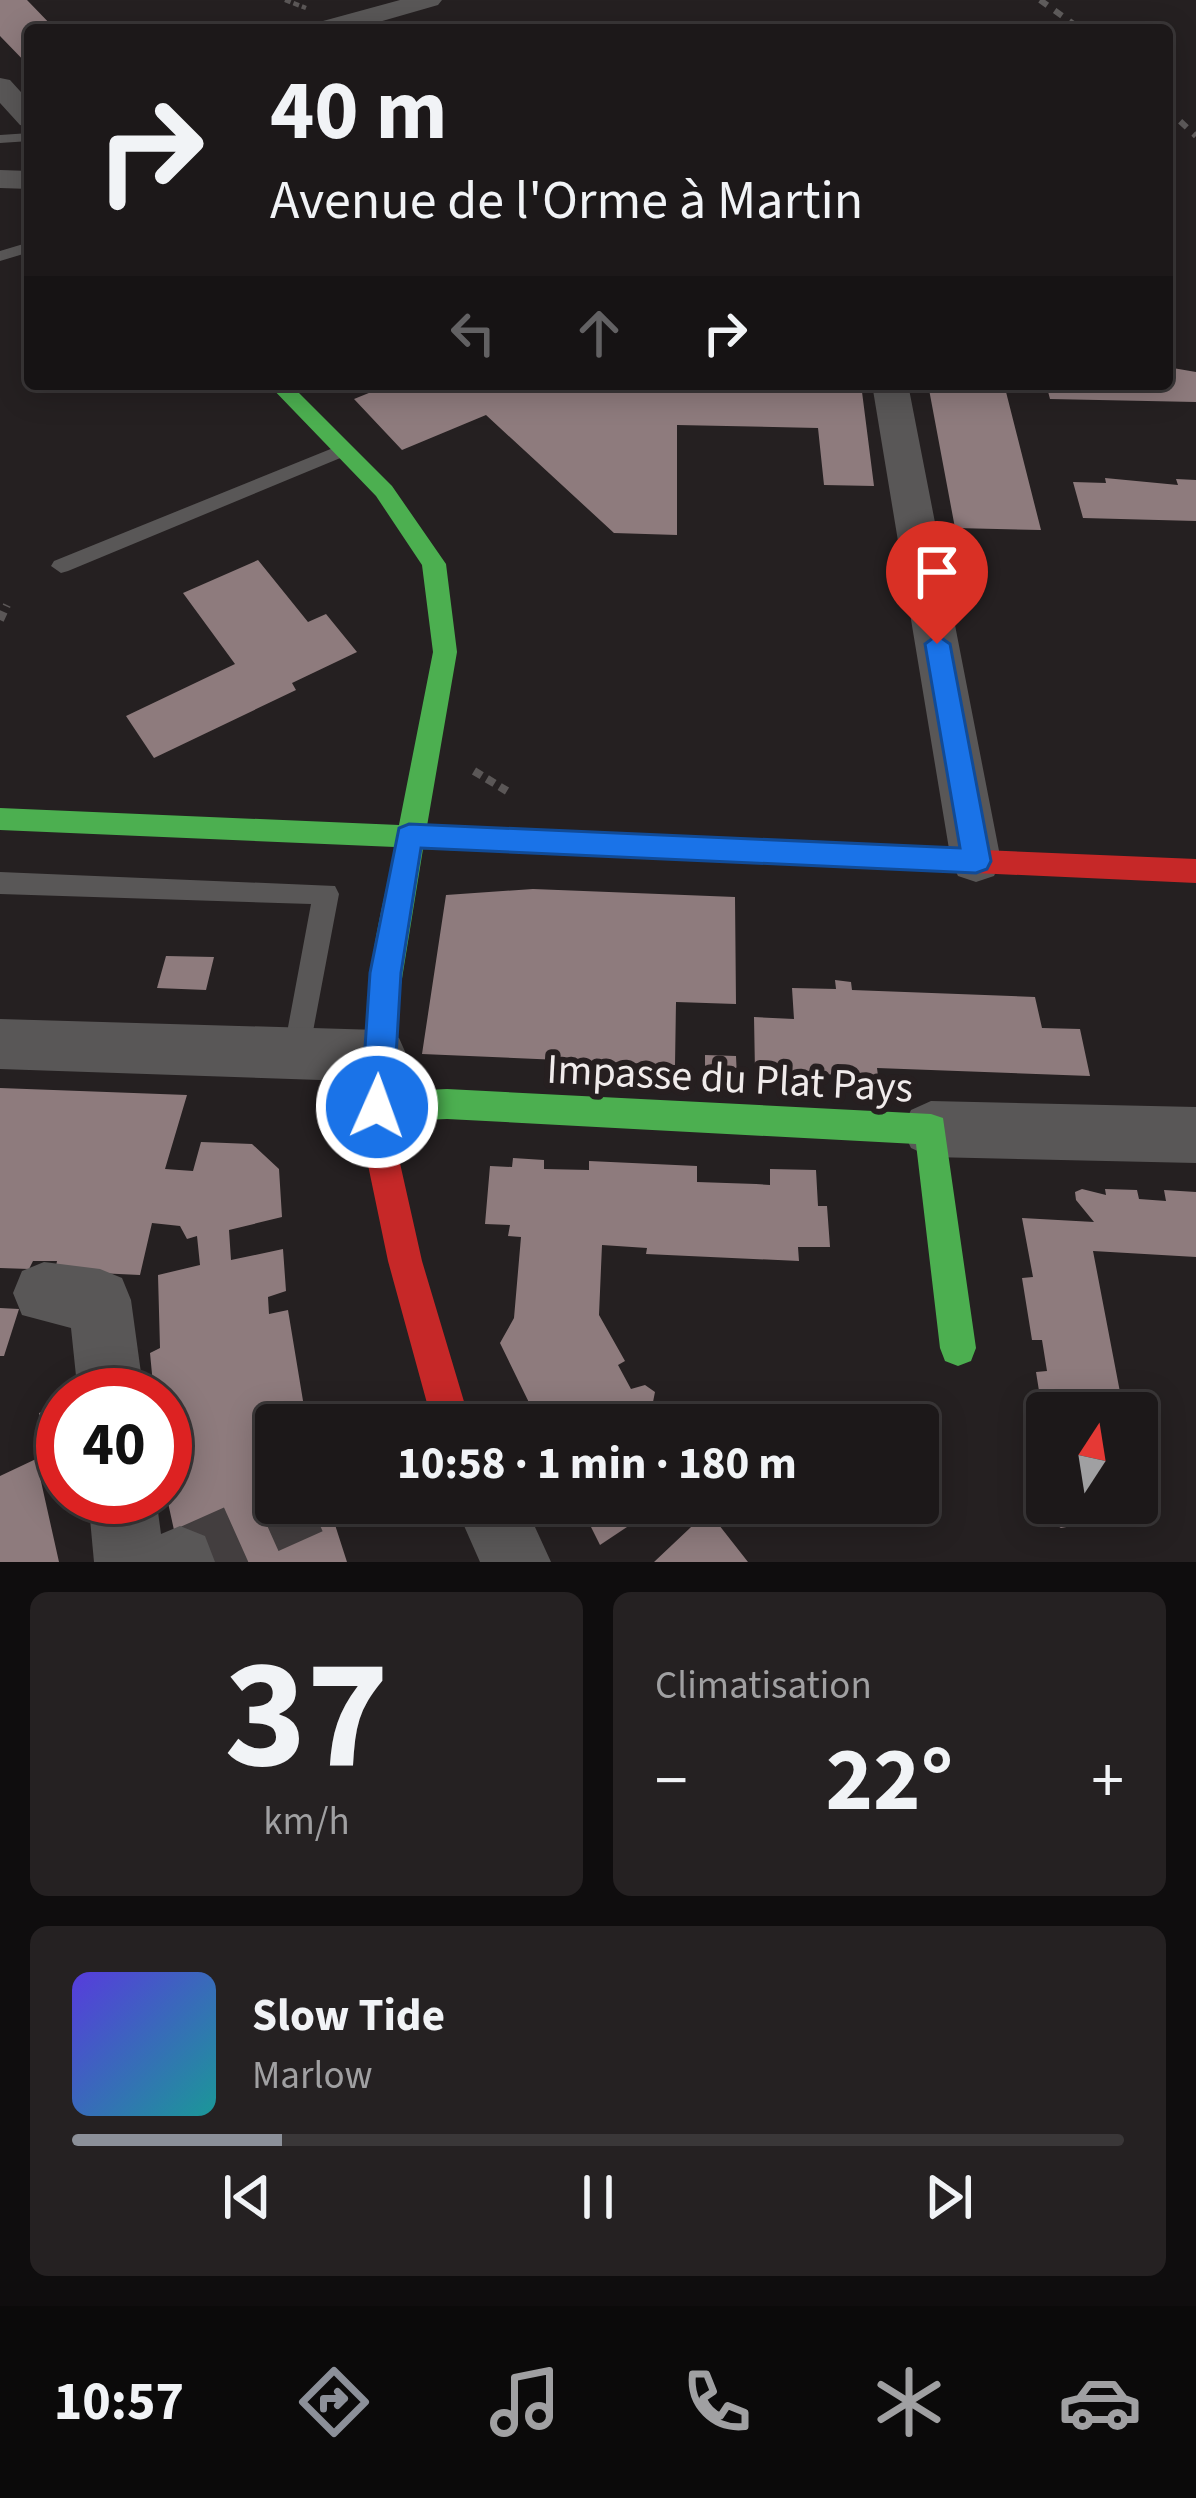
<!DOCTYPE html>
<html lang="fr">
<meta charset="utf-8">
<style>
:root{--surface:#1c1819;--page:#252122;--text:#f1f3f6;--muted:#a0a0a2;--line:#3a3738;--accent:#8c9099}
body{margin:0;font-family:"Source Sans 3",sans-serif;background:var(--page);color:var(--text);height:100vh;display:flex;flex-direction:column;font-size:45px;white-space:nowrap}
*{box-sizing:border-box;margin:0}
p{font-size:39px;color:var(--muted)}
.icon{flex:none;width:66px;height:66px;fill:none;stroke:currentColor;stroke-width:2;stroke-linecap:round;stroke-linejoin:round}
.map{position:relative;height:1562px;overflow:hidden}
.sheet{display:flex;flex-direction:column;gap:30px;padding:30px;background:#0f0d0e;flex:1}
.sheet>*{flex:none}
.top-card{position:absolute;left:24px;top:24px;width:1149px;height:366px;border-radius:12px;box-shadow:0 6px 30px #0003,0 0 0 3px var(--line);background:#1c1819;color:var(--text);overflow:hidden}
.needle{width:78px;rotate:12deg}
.buttons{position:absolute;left:1026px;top:1392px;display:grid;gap:24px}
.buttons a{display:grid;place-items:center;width:132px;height:132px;border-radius:12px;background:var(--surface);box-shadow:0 6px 30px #0003,0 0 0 3px var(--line);font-size:60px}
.speed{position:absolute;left:36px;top:1368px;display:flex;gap:24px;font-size:60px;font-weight:700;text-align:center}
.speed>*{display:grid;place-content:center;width:156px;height:156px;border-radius:50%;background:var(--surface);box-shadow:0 6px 30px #0003,0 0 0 3px var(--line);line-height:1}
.speed .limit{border:18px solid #d22;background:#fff;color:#111}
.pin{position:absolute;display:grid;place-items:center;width:102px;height:102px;color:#fff;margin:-123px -51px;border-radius:50% 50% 50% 0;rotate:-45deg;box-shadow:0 0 12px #0007}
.pin .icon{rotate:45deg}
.me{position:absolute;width:132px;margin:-66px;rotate:2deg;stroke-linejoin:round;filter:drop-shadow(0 0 9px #0008)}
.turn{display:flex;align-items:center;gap:42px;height:252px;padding:0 48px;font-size:54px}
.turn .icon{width:156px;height:156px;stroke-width:2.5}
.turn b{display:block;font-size:84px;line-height:102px}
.lanes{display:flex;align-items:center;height:114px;padding:0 48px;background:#0003;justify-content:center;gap:60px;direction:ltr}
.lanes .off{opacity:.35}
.big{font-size:90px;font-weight:700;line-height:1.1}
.sheet .tile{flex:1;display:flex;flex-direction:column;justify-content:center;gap:18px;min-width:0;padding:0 42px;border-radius:18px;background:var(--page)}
.sheet .dial{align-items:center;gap:0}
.dial b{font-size:156px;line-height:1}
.song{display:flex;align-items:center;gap:36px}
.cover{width:144px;height:144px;border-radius:18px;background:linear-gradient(135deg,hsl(250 70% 55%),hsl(180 70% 35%))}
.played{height:12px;border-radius:6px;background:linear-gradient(90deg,var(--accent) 20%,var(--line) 20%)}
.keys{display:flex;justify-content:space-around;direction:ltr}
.heat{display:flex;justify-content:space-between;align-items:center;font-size:66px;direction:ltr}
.sheet .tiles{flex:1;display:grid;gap:30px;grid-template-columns:1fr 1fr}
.tile:last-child{grid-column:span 2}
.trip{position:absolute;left:255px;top:1404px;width:684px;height:120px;border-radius:12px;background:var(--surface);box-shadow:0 6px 30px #0003,0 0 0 3px var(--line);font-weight:700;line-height:120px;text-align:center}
.dock{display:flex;height:192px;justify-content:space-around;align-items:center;background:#0b0a0a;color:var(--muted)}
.dock .icon{width:84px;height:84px}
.dock .selected{color:var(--accent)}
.dock b{font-size:54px;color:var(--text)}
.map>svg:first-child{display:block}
</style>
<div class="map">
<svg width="1196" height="1562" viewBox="0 0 1196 1562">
<rect width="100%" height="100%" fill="#252021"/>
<path fill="#8e7b7d" d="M0 0H27L56 30H30V67L0 36Z
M1167 367 1196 372V402L1050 399 1046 384H1167Z
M391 384H861L874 486 824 485 818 428 677 425V535L614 533 486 415 402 450 354 399Z
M928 384H1004L1041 530 955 528Z
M1105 478 1178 485 1176 479 1196 480V521L1083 518 1073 482 1106 483Z
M258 560 308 622 326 614 357 652 292 683 296 690 154 758 126 716 235 664 183 593Z
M533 889 735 897 736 1004 676 1002 675 1065 422 1054 446 895Z
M166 956 214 957 206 990 157 988Z
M835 980 851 982 852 990 1035 997 1042 1028 1080 1029 1090 1076 877 1068 878 1076 755 1072 754 1017 794 1019 792 988 836 989Z
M705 1055 736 1056 737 1078 705 1077Z
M0 1088 187 1095 165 1169 193 1171 201 1142 252 1144 279 1169 282 1217 229 1230 231 1260 283 1249 286 1291 268 1297 269 1314 288 1310 307 1425H276V1503H328L347 1562H181L165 1489V1395H154L150 1353 160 1348 158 1275 200 1265 197 1236 187 1239 180 1226 152 1223 140 1275 55 1271 57 1261H33L29 1269 0 1268Z
M513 1158 544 1160V1169L589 1170V1161L697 1166V1182L756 1184 770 1185V1169L816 1170 818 1206H827L830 1247H798L799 1261 646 1254 647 1248 602 1245 599 1315 625 1361 618 1365 631 1389 645 1385 655 1392 652 1407 643 1412 650 1425H531L538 1421 500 1343 514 1318 521 1237 508 1236 510 1225 485 1224 490 1166 512 1167Z
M1082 1189 1106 1195 1105 1189 1137 1190 1139 1199 1166 1201 1164 1190 1196 1192V1257L1093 1251 1124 1413H1047L1044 1422 1036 1372 1047 1371 1042 1340H1032L1022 1278 1033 1277 1022 1218 1094 1222 1076 1200 1075 1192Z
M0 1308 19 1309 4 1356H0Z
M56 1407 59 1457 40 1463 39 1413Z
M36 1459 59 1562H0V1476Z
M1137 1491 1143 1513 1061 1528 1049 1521 1046 1505 1137 1503Z
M579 1503H663L600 1545Z
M708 1511 748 1562H654Z"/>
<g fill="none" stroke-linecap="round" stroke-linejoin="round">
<path stroke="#433e3f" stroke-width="62" stroke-dasharray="62 32" stroke-linecap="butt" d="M180 1561 310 1503"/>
<path stroke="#5b5757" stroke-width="4.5" stroke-dasharray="6 3" stroke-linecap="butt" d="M285 0 306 8"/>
<path stroke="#5b5757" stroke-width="8" stroke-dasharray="9 6" stroke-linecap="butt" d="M0 620 7 605
M474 771 507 791"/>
<path fill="#595757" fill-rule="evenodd" d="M30 133V141L0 143V135Z
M30 242V252L0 261V251Z
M343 444 350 446V454L68 571 61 573 51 566 54 561Z
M0 872 335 886 339 894 307 1063 297 1067 287 1063 283 1054 311 904 0 894Z"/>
<path fill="#595757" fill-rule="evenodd" d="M400 0H442L438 5 351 30H308L312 24Z
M0 78 10 80 30 102V128L20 125 0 103Z
M0 170 30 171V189L0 188Z
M872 384H908L1001 861 994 876 976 882 958 876 951 861Z
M0 1019 379 1030 399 1038 407 1056 399 1074 379 1082 0 1069Z
M931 1101 1196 1107V1163L931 1157 911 1148 902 1129 911 1110Z
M44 1262 100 1269 122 1278 131 1300 144 1395H78L71 1328 22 1315 13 1293 22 1271Z
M88 1497H156L161 1534 180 1526 205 1536 215 1562H94Z
M454 1503H524L551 1562H480Z"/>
<path fill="#4caf50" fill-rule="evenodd" d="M268 384H290L392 486 446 564 457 652 427 826 601 834 611 837 615 845 611 853 601 856 423 849 394 1028 383 1032 372 1028C358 997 388 885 395 847L0 830V808L399 825 433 652 422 565 376 496Z
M447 1089 931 1114 943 1118 976 1348 971 1361 958 1366 945 1361 940 1348 916 1144 447 1119 377 1122 366 1118 361 1107 366 1096 377 1092Z"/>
<path fill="#c62828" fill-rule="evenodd" d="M601 834 1196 859V883L601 856 591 853 587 845 591 837Z
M383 1004 394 1008 398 1018 395 1141 422 1261 471 1425H433L388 1261 363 1141 368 1018 372 1008Z"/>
<path stroke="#5f5c5c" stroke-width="6" stroke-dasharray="9 9" stroke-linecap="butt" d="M1040 0 1082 30
M1167 109 1196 136"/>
</g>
<path fill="#1a73e8" stroke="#114b97" stroke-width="3" d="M937 635 950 644 991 861 987 869 976 873 421 848 401 973 393 1107 388 1118 377 1122 365 1118 361 1107 370 973 399 828 409 824 960 848 925 644Z"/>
<g text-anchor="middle" stroke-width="12" stroke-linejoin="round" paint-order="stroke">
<g font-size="42" fill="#f0ebeb" stroke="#261f20">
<text transform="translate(730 1077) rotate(3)" y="15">Impasse du Plat Pays</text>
</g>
</g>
</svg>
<div class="buttons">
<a><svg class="needle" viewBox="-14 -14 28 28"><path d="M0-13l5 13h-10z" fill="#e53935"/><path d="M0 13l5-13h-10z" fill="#a0a0a2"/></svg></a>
</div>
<div class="speed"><div class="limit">40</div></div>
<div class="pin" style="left:937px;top:644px;background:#d93025"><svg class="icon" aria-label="arrive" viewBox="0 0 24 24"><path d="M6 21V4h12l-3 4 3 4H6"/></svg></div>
<svg class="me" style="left:377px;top:1107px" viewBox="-20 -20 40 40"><circle r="17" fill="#1a73e8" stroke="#fff" stroke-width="3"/><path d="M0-11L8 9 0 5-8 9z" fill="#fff"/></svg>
<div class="trip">10:58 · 1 min · 180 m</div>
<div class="top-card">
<div class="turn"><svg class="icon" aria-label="right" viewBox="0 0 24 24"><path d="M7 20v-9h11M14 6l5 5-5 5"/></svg><div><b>40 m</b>Avenue de l'Orme à Martin</div></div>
<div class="lanes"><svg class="icon off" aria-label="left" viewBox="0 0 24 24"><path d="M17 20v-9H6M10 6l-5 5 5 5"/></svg><svg class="icon off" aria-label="ahead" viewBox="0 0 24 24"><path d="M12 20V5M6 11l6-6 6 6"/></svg><svg class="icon" aria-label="right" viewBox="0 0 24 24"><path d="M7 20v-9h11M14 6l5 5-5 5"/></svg></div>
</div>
</div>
<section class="sheet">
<div class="tiles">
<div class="tile dial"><b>37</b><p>km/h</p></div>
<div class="tile"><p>Climatisation</p>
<div class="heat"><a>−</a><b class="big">22°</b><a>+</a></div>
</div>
<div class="tile">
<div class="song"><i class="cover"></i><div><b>Slow Tide</b><p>Marlow</p></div></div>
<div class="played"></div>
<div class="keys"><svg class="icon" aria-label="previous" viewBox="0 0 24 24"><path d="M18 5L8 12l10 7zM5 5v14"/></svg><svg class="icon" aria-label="pause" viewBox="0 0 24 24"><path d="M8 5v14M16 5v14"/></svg><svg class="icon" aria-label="next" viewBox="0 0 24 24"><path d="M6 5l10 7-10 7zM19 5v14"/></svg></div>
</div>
</div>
</section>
<nav class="dock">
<b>10:57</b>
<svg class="icon selected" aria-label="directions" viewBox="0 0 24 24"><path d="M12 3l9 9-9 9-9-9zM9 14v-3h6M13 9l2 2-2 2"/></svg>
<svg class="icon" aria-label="music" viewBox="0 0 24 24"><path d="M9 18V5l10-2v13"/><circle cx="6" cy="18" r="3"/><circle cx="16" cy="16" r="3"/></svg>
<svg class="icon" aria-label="phone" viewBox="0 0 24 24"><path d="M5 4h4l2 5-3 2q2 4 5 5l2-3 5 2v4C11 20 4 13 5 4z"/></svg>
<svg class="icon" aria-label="climate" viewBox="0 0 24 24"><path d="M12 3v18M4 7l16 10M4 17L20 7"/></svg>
<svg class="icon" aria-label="car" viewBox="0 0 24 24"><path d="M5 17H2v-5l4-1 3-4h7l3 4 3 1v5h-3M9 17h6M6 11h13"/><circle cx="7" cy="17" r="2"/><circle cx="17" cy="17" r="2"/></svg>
</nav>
